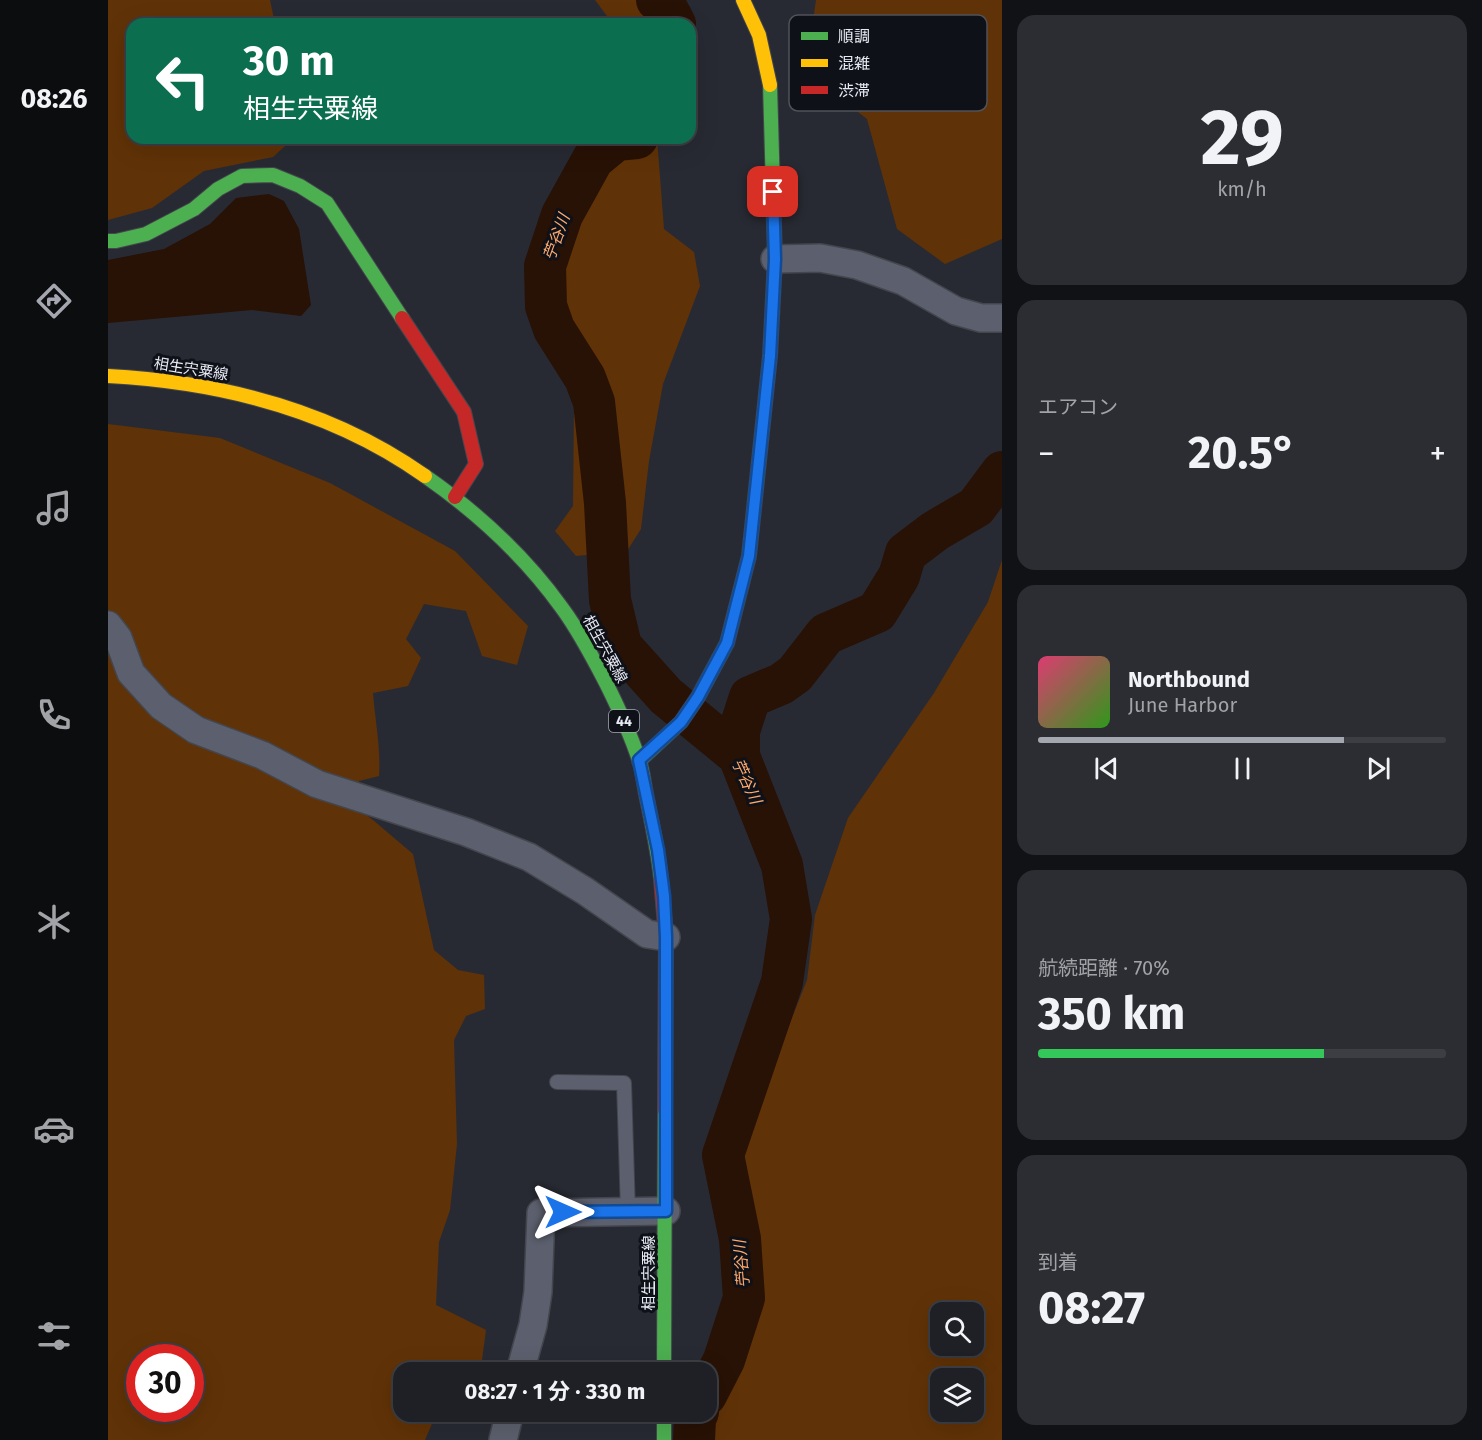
<!DOCTYPE html>
<html lang="ja">
<meta charset="utf-8">
<style>
:root{--surface:#1e2026;--page:#2b2d32;--text:#f1f3f6;--muted:#a1a3a7;--line:#3c3e43;--accent:#a4a7b0}
body{margin:0;font-family:"Fira Sans","Noto Sans JP",sans-serif;background:var(--page);color:var(--text);height:100vh;display:flex;flex-direction:column;font-size:22px;white-space:nowrap}
*{box-sizing:border-box;margin:0}
p{font-size:20px;color:var(--muted)}
.icon{flex:none;width:33px;height:33px;fill:none;stroke:currentColor;stroke-width:2;stroke-linecap:round;stroke-linejoin:round}
.map{position:relative;flex:1;overflow:hidden}
.sheet{display:flex;flex-direction:column;gap:15px;padding:15px;background:#101215;width:480px}
.sheet>*{flex:none}
.top-card{position:absolute;left:18px;top:18px;width:570px;height:126px;border-radius:18px;box-shadow:0 6px 24px #0002,0 0 0 2px var(--line);background:#0b6e4f;color:#fff;overflow:hidden}
.fabs{position:absolute;left:822px;top:1302px;display:grid;gap:12px}
.fabs a{display:grid;place-items:center;width:54px;height:54px;border-radius:12px;background:var(--surface);box-shadow:0 6px 24px #0002,0 0 0 2px var(--line);font-size:30px}
.speed{position:absolute;left:18px;top:1344px;display:flex;gap:12px;font-size:30px;font-weight:700;text-align:center}
.speed>*{display:grid;place-content:center;width:78px;height:78px;border-radius:50%;background:var(--surface);box-shadow:0 6px 24px #0002,0 0 0 2px var(--line);line-height:1}
.speed .limit{border:9px solid #d22;background:#fff;color:#111}
.pin{position:absolute;display:grid;place-items:center;width:51px;height:51px;color:#fff;margin:-26px;border-radius:12px;box-shadow:0 3px 9px #0006}
.me{position:absolute;width:66px;margin:-33px;rotate:90deg;stroke-linejoin:round;filter:drop-shadow(0 0 4px #0008)}
.turn{display:flex;align-items:center;gap:21px;height:126px;padding:0 18px;font-size:27px}
.turn .icon{width:78px;height:78px;stroke-width:2.5}
.turn b{display:block;font-size:42px;line-height:51px}
.big{font-size:45px;font-weight:700;line-height:1.1}
.sheet .tile{flex:1;display:flex;flex-direction:column;justify-content:center;gap:9px;min-width:0;padding:0 21px;border-radius:18px;background:var(--page)}
.sheet .dial{align-items:center;gap:0}
.dial b{font-size:78px;line-height:1}
.song{display:flex;align-items:center;gap:18px}
.cover{width:72px;height:72px;border-radius:9px;background:linear-gradient(135deg,hsl(340 70% 55%),hsl(110 70% 35%))}
.played{height:6px;border-radius:3px;background:linear-gradient(90deg,var(--accent) 75%,var(--line) 75%)}
.keys{display:flex;justify-content:space-around;direction:ltr}
.heat{display:flex;justify-content:space-between;align-items:center;font-size:33px;direction:ltr}
.charge{height:9px;border-radius:4px;background:linear-gradient(90deg,#34c759 70%,var(--line) 0)}
.trip{position:absolute;left:285px;top:1362px;width:324px;height:60px;border-radius:18px;background:var(--surface);box-shadow:0 6px 24px #0002,0 0 0 2px var(--line);font-weight:700;line-height:60px;text-align:center}
main{display:flex;flex:1;min-height:0}
.menu{display:flex;flex-direction:column;width:108px;justify-content:space-around;align-items:center;background:#0c0d0f;color:var(--muted)}
.menu .icon{width:42px;height:42px}
.menu .active{color:var(--accent)}
.menu b{font-size:27px;color:var(--text)}
.map>svg:first-child{display:block}
</style>
<main>
<nav class="menu">
<b>08:26</b>
<svg class="icon active" aria-label="directions" viewBox="0 0 24 24"><path d="M12 3l9 9-9 9-9-9zM9 14v-3h6M13 9l2 2-2 2"/></svg>
<svg class="icon" aria-label="music" viewBox="0 0 24 24"><path d="M9 18V5l10-2v13"/><circle cx="6" cy="18" r="3"/><circle cx="16" cy="16" r="3"/></svg>
<svg class="icon" aria-label="phone" viewBox="0 0 24 24"><path d="M5 4h4l2 5-3 2q2 4 5 5l2-3 5 2v4C11 20 4 13 5 4z"/></svg>
<svg class="icon" aria-label="climate" viewBox="0 0 24 24"><path d="M12 3v18M4 7l16 10M4 17L20 7"/></svg>
<svg class="icon" aria-label="car" viewBox="0 0 24 24"><path d="M5 17H2v-5l4-1 3-4h7l3 4 3 1v5h-3M9 17h6M6 11h13"/><circle cx="7" cy="17" r="2"/><circle cx="17" cy="17" r="2"/></svg>
<svg class="icon" aria-label="filters" viewBox="0 0 24 24"><path d="M4 7h16M4 17h16"/><circle cx="9" cy="7" r="2"/><circle cx="15" cy="17" r="2"/></svg>
</nav>
<div class="map">
<svg width="894" height="1440" viewBox="0 0 894 1440">
<rect width="100%" height="100%" fill="#282a33"/>
<path fill="#603207" fill-rule="evenodd" d="M0 0H162L167 24H24V138H186L165 157 96 171 44 208 0 220Z
M487 0H541L544 10 554 24H505Z
M708 0H894V239L837 264 789 229 759 119 712 83 701 49Z
M508 138H549L556 229 586 252 592 286 555 384 541 461 533 529 519 551 468 556 447 531 465 506 466 403 443 351 444 283 473 202Z
M0 424 112 438 222 483 347 551 420 626 409 665 374 656 358 611 316 604 298 639 313 658 300 686 265 693C267 720 273 748 271 776L251 781 246 806 265 820 305 854 326 950 350 970 376 975 377 1009 358 1016 346 1040 349 1144 342 1210 331 1242 328 1305 378 1330 374 1360 346 1370 345 1372H296V1412H329L317 1440H0ZM32 1358H82V1408H32Z
M894 560V1440H607V1414L645 1307 651 1249 634 1160 646 1113 699 980 707 915 740 818 826 693 880 602ZM866 1312V1346H832V1312ZM866 1378V1412H832V1378Z"/>
<path fill="#281105" d="M161 194 176 201 191 229 203 305 193 316 144 310 0 323V260L56 249 102 224 128 198Z"/>
<g fill="none" stroke-linecap="round" stroke-linejoin="round">
<path stroke="#281105" stroke-width="42" d="M549 0 559 9 567 24
M529 138 508 140 485 159 454 215 437 266 438 306 446 329 477 378 486 402 497 503 502 600 513 646 558 696 631 756 674 865 683 919 674 982 615 1155 632 1239 636 1298 616 1360 598 1395
M631 756V731L642 697 673 684 687 674 718 634 769 612 791 576 798 553 827 531 868 507 894 472
M586 1440 587 1419 590 1412"/>
<g stroke="#44464d" stroke-width="16">
<path id="lane" d="M449 1082 516 1083 520 1212"/>
</g>
<g stroke="#44464d" stroke-width="30">
<path id="street" d="M667 259 712 258 749 265 795 281 848 311 873 318H894
M0 625 10 638 23 673 53 706 88 730 154 755 209 784 358 832 421 857 477 891 539 934 558 937
M412 1372 425 1325 430 1292 433 1213 558 1211
M395 1440 402 1412"/>
</g>
<g stroke="#44464d" stroke-width="16">
<path id="fast" d="M0 241H8L38 234 86 209 110 189 134 176 165 175 192 186 219 203 294 318
M317 476C370 513 416 555 454 608 471 631 485 658 498 683 511 709 523 735 532 763 535 773 536 784 538 794 544 823 550 851 553 879
M531 761 573 722 590 697 619 643 641 556 662 356 667 259 662 85
M556 1372 557 1110
M556 1412V1440"/>
</g>
<g stroke="#44464d" stroke-width="16">
<path id="slow" d="M635 0 651 35 662 85
M0 376C112 382 224 410 317 476"/>
</g>
<g stroke="#44464d" stroke-width="16">
<path id="jam" d="M294 318 356 412 368 464 347 497
M553 879 558 937 557 1110"/>
</g>
<use href="#lane" stroke="#5c606e" stroke-width="14"/>
<use href="#street" stroke="#5c606e" stroke-width="27"/>
<use href="#fast" stroke="#4caf50" stroke-width="14"/>
<use href="#slow" stroke="#ffc107" stroke-width="14"/>
<use href="#jam" stroke="#c62828" stroke-width="14"/>
</g>
<g fill="none" stroke-linecap="round" stroke-linejoin="round">
<g stroke="#114b97" stroke-width="15">
<path id="route" d="M455 1212 558 1211V937L556 896 550 850 531 760 573 722 590 697 619 643 641 556 662 356 667 259 665 192"/>
</g>
<use href="#route" stroke="#1a73e8" stroke-width="10"/>
</g>
<g text-anchor="middle" stroke-width="6" stroke-linejoin="round" paint-order="stroke">
<rect fill="#0f1118" stroke="#a6a9b2" stroke-width="1.5" x="501" y="710" width="30" height="22" rx="4.5"/>
<g font-size="14" font-weight="bold" fill="#e7eaf4">
<text x="516" y="726">44</text>
</g>
<g font-size="15" fill="#e7eaf4" stroke="#0f1118">
<text transform="translate(83 369) rotate(9)" y="5">相生宍粟線</text>
<text transform="translate(497 649) rotate(61)" y="5">相生宍粟線</text>
<text transform="translate(541 1273) rotate(-90)" y="5">相生宍粟線</text>
</g>
<g font-size="16" font-style="italic" fill="#fea96d" stroke="#0f1118">
<text transform="translate(448 237) rotate(-70)" y="6">苧谷川</text>
<text transform="translate(639 781) rotate(65)" y="6">苧谷川</text>
<text transform="translate(633 1264) rotate(-95)" y="6">苧谷川</text>
</g>
</g>
<rect x="681" y="15" width="198" height="96" rx="9" fill="#0f1118" stroke="#50525a" stroke-width="1.5"/>
<rect x="693" y="32" width="27" height="8" fill="#4caf50"/>
<rect x="693" y="59" width="27" height="8" fill="#ffc107"/>
<rect x="693" y="86" width="27" height="8" fill="#c62828"/>
<g font-size="16" fill="#e7eaf4">
<text x="730" y="42">順調</text>
<text x="730" y="69">混雑</text>
<text x="730" y="96">渋滞</text>
</g>
</svg>
<div class="fabs">
<a><svg class="icon" aria-label="search" viewBox="0 0 24 24"><circle cx="10" cy="10" r="6"/><path d="M15 15l6 6"/></svg></a>
<a><svg class="icon" aria-label="layers" viewBox="0 0 24 24"><path d="M12 4l9 5-9 5-9-5zM3 14l9 5 9-5"/></svg></a>
</div>
<div class="speed"><div class="limit">30</div></div>
<div class="pin" style="left:665px;top:192px;background:#d93025"><svg class="icon" aria-label="arrive" viewBox="0 0 24 24"><path d="M6 21V4h12l-3 4 3 4H6"/></svg></div>
<svg class="me" style="left:455px;top:1212px" viewBox="-20 -20 40 40"><path d="M0-17L14 15 0 8-14 15z" fill="#1a73e8" stroke="#fff" stroke-width="4"/></svg>
<div class="trip">08:27 · 1 分 · 330 m</div>
<div class="top-card">
<div class="turn"><svg class="icon" aria-label="left" viewBox="0 0 24 24"><path d="M17 20v-9H6M10 6l-5 5 5 5"/></svg><div><b>30 m</b>相生宍粟線</div></div>
</div>
</div>
<section class="sheet">
<div class="tile dial"><b>29</b><p>km/h</p></div>
<div class="tile"><p>エアコン</p>
<div class="heat"><a>−</a><b class="big">20.5°</b><a>+</a></div>
</div>
<div class="tile">
<div class="song"><i class="cover"></i><div><b>Northbound</b><p>June Harbor</p></div></div>
<div class="played"></div>
<div class="keys"><svg class="icon" aria-label="previous" viewBox="0 0 24 24"><path d="M18 5L8 12l10 7zM5 5v14"/></svg><svg class="icon" aria-label="pause" viewBox="0 0 24 24"><path d="M8 5v14M16 5v14"/></svg><svg class="icon" aria-label="next" viewBox="0 0 24 24"><path d="M6 5l10 7-10 7zM19 5v14"/></svg></div>
</div>
<div class="tile"><p>航続距離 · 70%</p><b class="big">350 km</b><div class="charge"></div></div>
<div class="tile"><p>到着</p><b class="big">08:27</b></div>
</section>
</main>
